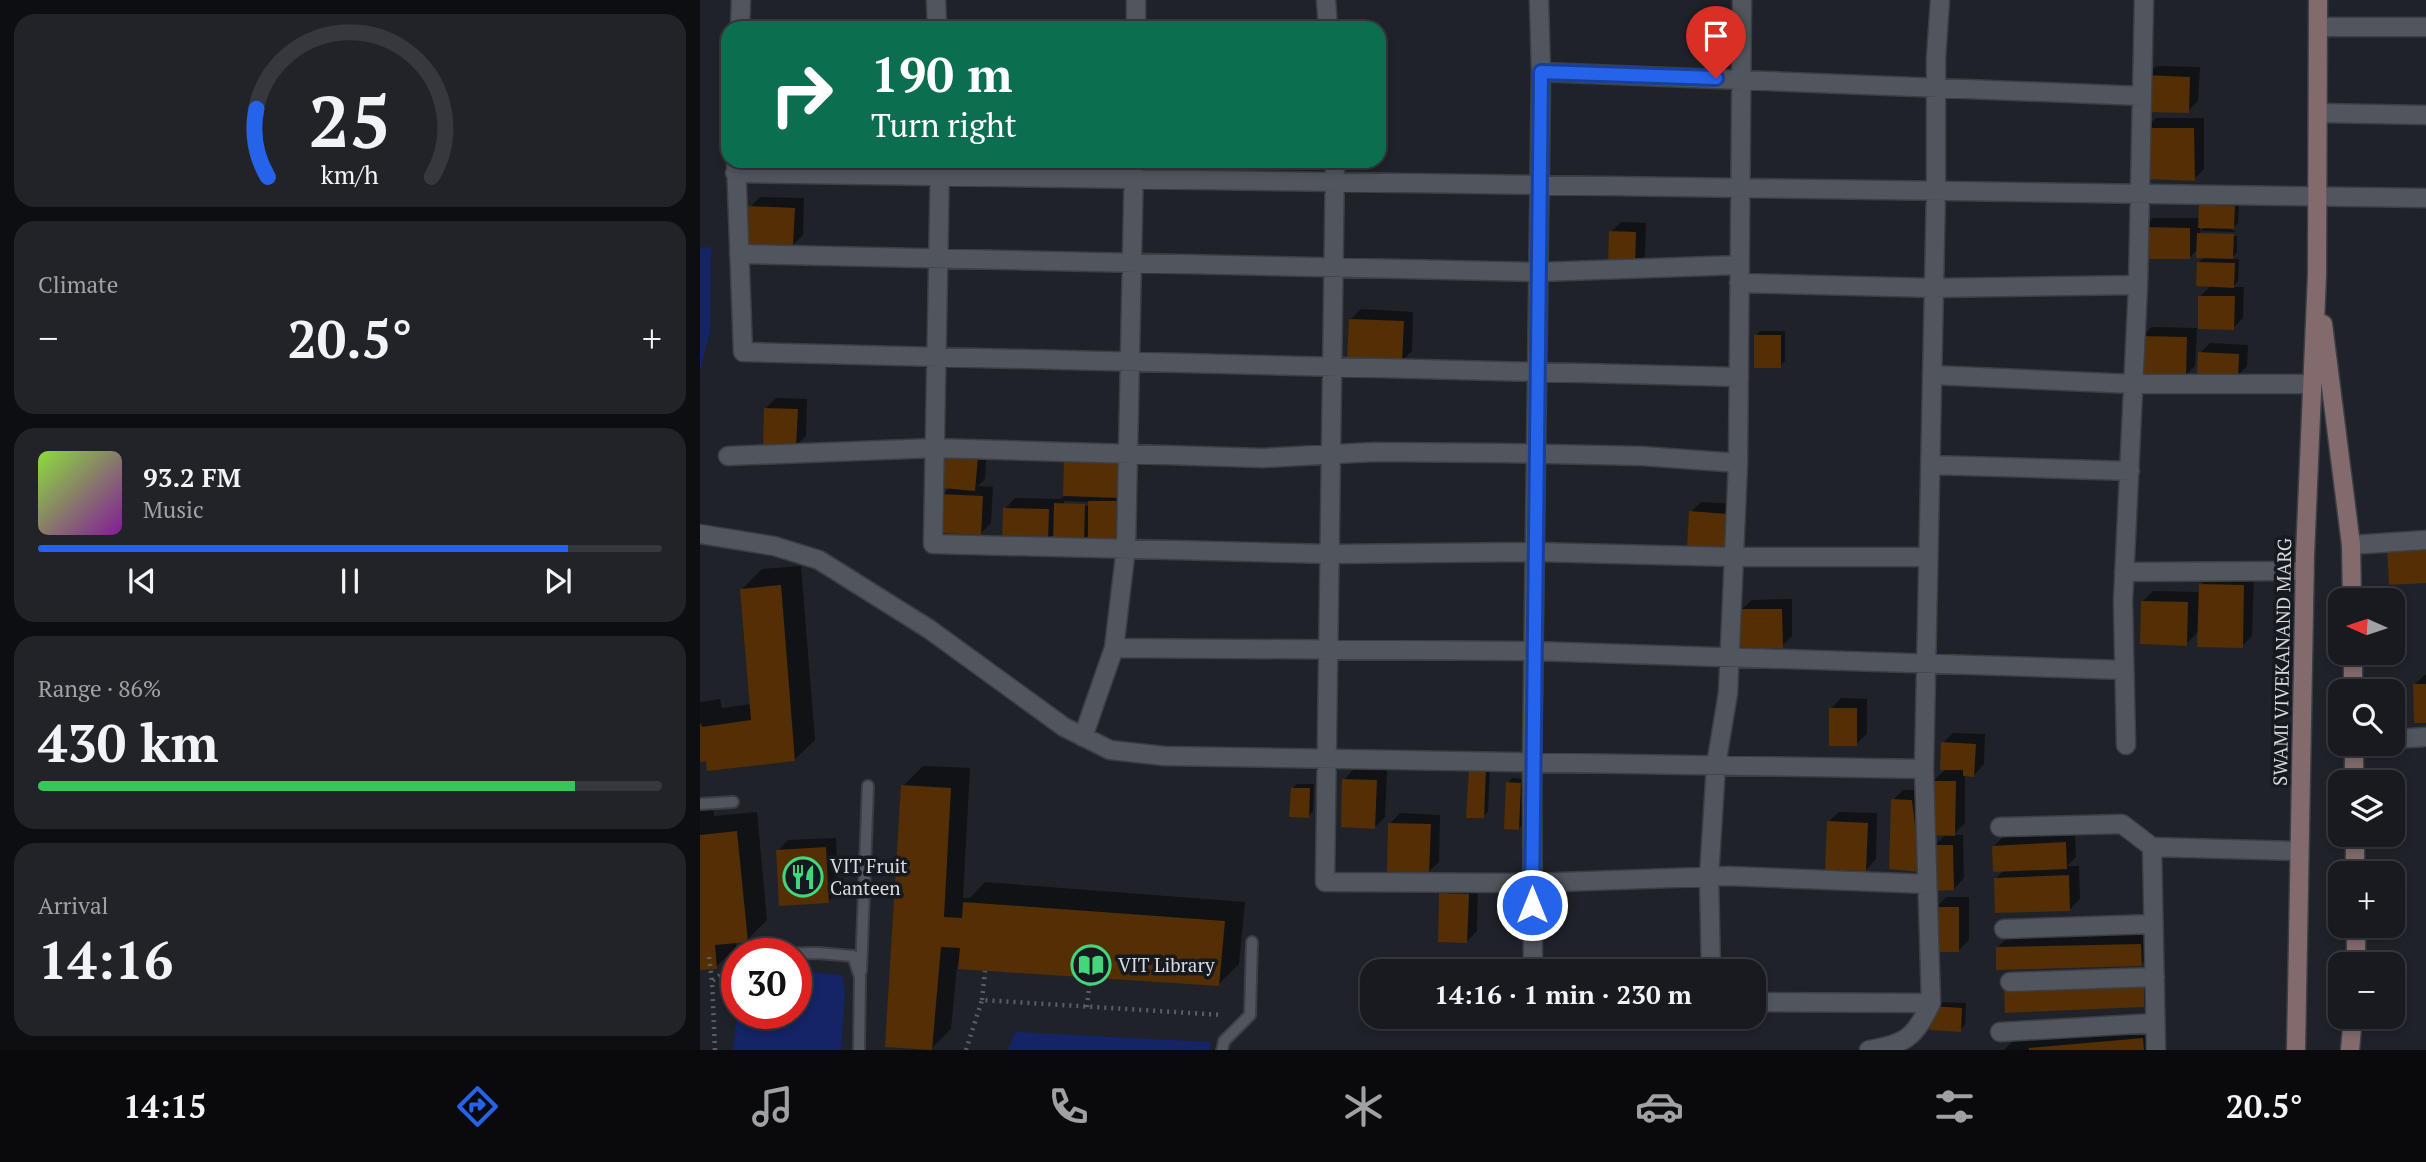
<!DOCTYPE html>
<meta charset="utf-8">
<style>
:root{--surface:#181a20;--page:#212329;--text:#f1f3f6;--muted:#9fa1a5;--line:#36383e;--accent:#2563eb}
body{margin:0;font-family:"PT Serif",serif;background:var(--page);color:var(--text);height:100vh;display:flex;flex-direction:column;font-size:26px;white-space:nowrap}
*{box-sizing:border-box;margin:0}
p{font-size:23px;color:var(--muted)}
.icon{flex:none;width:38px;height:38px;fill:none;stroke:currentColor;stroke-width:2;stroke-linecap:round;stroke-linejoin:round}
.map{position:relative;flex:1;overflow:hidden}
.panel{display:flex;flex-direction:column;gap:14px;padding:14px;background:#0d0e12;width:700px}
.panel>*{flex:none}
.banner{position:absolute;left:21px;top:21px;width:665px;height:147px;border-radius:21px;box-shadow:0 4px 10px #0003,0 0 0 2px var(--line);background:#0b6e4f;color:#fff;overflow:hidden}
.needle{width:46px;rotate:273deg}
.controls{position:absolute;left:1628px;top:588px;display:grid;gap:14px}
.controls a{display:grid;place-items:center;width:77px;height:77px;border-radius:14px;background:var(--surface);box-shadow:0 4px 10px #0003,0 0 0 2px var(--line);font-size:35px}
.speed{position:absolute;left:21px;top:938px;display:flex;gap:14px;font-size:35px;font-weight:700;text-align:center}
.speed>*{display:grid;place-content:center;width:91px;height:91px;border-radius:50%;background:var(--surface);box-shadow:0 4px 10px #0003,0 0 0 2px var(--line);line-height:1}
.speed .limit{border:10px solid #d22;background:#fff;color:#111}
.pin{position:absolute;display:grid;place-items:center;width:60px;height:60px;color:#fff;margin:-72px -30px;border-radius:50% 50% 50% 0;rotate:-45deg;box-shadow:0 0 7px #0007}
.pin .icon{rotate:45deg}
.me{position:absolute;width:77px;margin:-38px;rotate:0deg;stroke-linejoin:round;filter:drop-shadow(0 0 5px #0008)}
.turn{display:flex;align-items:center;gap:24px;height:147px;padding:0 35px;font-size:32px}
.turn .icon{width:91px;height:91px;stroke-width:2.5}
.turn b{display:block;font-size:49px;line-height:60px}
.big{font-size:52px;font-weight:700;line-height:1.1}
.panel .widget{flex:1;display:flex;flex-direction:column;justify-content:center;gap:10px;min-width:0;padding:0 24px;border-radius:21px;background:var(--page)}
.panel .dial{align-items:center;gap:0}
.dial svg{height:182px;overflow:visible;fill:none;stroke:var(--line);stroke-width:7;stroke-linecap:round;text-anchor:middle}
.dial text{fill:var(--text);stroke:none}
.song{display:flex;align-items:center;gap:21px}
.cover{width:84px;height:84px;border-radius:10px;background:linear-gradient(135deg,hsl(90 70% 55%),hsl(290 70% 35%))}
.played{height:7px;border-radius:4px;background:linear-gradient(90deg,var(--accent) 85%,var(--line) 85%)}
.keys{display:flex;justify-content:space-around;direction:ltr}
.heat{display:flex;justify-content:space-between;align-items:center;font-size:38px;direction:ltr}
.charge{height:10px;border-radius:5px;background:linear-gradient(90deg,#34c759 86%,var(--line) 0)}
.trip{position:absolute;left:660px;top:959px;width:406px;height:70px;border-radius:21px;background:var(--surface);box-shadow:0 4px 10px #0003,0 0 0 2px var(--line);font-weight:700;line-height:70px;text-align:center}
.tab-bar{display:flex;height:112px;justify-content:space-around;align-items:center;background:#0a0a0d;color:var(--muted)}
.tab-bar .icon{width:49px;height:49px}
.tab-bar .on{color:var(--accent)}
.tab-bar b{font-size:32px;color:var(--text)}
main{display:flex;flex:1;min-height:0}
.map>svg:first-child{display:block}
</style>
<main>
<section class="panel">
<div class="widget dial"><svg viewBox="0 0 100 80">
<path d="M14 69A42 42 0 1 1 86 69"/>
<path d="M14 69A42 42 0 0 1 9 39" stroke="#2563eb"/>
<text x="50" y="56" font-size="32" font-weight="700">25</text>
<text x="50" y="72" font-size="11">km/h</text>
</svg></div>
<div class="widget"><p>Climate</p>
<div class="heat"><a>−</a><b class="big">20.5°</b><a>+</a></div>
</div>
<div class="widget">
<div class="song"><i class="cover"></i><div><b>93.2 FM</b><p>Music</p></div></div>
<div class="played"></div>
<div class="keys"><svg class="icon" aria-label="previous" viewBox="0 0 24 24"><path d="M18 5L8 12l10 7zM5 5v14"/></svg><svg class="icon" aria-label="pause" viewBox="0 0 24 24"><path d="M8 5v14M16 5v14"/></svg><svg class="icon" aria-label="next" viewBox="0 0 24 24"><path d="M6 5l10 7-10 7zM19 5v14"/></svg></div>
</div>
<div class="widget"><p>Range · 86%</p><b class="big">430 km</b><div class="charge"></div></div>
<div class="widget"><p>Arrival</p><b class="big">14:16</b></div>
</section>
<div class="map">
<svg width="1726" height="1050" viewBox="0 0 1726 1050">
<rect width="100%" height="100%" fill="#20222a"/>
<path fill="#142466" d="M11 247 10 331 0 371V248Z
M96 971 142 975 145 992 141 1050H33L37 1013H96Z
M315 1032 510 1042V1050H308Z"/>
<path fill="#0007" fill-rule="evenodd" d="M1457 66 1500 67 1498 101 1488 111 1446 76Z
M1456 118H1504V169L1494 179 1446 129Z
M60 197 104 198 103 235 93 245 50 207Z
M1505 200 1539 202 1538 223 1531 230 1537 232 1501 231 1506 226H1500L1501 235 1537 236V252L1531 259H1539L1538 281 1533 287H1544L1543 318 1533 328 1500 297 1511 285 1499 262 1505 256 1498 249 1489 258 1442 228 1453 218H1500L1501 204Z
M921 222 946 223 945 256 935 266 911 232Z
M661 309 713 312 712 351 702 361 651 319Z
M1452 327 1497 328 1495 366 1485 376 1441 337Z
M1060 331H1085V361L1080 366 1056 336Z
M1510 343 1548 345 1547 366 1537 376 1500 353Z
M76 398 107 399 106 436 95 446 66 408Z
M287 447 285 479 278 486 293 487 291 523 281 533 243 495Z
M430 451 426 529 416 539 390 534 383 540 355 533 347 541 305 509 315 498 360 499ZM364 501 394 502V506L364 505Z
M1001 502 1036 504 1034 539 1024 549 991 512Z
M101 566 115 740 94 760H0V702L20 699 22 708 51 704 42 589 62 569Z
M1511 575 1554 576 1552 636 1542 646 1499 631 1486 644 1443 601 1453 591 1500 592 1501 585Z
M1092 599V636L1082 646 1041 610 1052 600Z
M1725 675H1726V721L1714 685Z
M1141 698 1167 699V734L1156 744 1131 709Z
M1253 733 1285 734 1284 764 1274 775H1265V823L1253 835H1263L1264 878 1254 889 1234 846 1246 834 1233 781 1247 768 1243 743Z
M790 765 788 812 783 816 770 769Z
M223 766 270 768 263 898H270L285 882 545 902 539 964 519 984 257 967 251 1029 231 1049 203 786Z
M654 769 687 770 685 817 675 827 644 780Z
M812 778 825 779 824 823 819 828 808 783Z
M597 784H614L613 811 608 816 592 789Z
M1203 790H1222L1220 871 1193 800Z
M13 798 14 816 57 812 67 920 47 940 36 942V947L16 967 0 969V799Z
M1139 812 1177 813 1176 859 1166 870 1128 822Z
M700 813 740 815 739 862 728 872 690 824Z
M1375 833 1376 857 1367 866H1379L1380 899 1370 909 1296 878 1305 869 1294 846 1304 836Z
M136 838 138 891 128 902 78 851 88 840Z
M751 883 778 884 777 931 766 942 741 894Z
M1246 897H1269V940L1259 950 1236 908Z
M1451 934 1452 954 1441 964 1297 948 1308 937Z
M1453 974 1454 995 1443 1006 1307 1011Z
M1237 1002 1266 1003 1265 1025 1260 1030 1232 1029Z
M1452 1028 1453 1050H1304L1313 1041Z"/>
<path fill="#542e04" d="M1445 75 1490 77 1489 113 1444 112Z
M1444 128H1494L1495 181 1445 179Z
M1499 204 1535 206 1534 229 1498 228Z
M48 206 95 208 93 247 47 245Z
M1441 227 1490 228V259H1440Z
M909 231 936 232 935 268H908Z
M1497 233 1534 234 1533 259 1496 258Z
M1497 262 1535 263 1534 288 1496 286Z
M1498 296H1535L1534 330 1498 329Z
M649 319 704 321 702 363 647 360Z
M1054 335H1081V368H1054Z
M1440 336 1487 337 1486 378 1439 377Z
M1498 352 1539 354 1538 378 1497 376Z
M64 408 98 409 96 448 63 447Z
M244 454 278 457 275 491 242 488Z
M364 459 420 460V498L363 496Z
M241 494 283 496 281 535 239 533Z
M388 501H417L416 541 388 540Z
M354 503 385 504 384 542 353 541Z
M303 508 349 509 348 543 302 542Z
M989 511 1027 514 1024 551 987 548Z
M1726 547V583L1689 585 1687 550Z
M1499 584 1544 585 1543 648 1497 647Z
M81 585 95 761 7 771 6 761 0 762V722L2 727 51 720 40 589Z
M1441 601 1488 602 1487 646 1440 644Z
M1039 609H1082L1083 648H1040Z
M1713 684H1726V723H1714Z
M1129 708H1157V746H1129Z
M1241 742 1276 744 1274 777 1263 776V770H1240Z
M769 768 786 769 784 818H766Z
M642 779 677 780 675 829 641 827Z
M1232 781H1256L1255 836 1231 835Z
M806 782 821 783 819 830 804 829Z
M201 785 251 788 244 917 262 918 263 902 525 921 519 986 258 969 260 948 241 947 232 1050 185 1047Z
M591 788H610L609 818 589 817Z
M1191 799 1212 800 1221 872 1189 869Z
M1127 821 1168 823 1166 871 1125 870Z
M688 823 731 824 729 874 687 873Z
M37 831 48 942 15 945 17 969 0 970V835Z
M1366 842 1367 869 1293 872 1292 846Z
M1233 845H1253L1254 890 1234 891Z
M126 847 129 903 79 906 76 850Z
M1369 875 1370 911 1295 913 1294 878Z
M739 893 769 894 767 943 738 942Z
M1234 907H1259V952H1234Z
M1441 944 1442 966 1296 970V947Z
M1444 983V1007L1305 1013 1304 989Z
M1231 1006 1262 1008 1261 1032 1230 1030Z
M1443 1038 1444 1050H1329V1048Z"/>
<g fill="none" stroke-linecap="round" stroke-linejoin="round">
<g stroke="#3b3e43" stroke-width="14">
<path id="service" d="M0 804 33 802
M40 954 118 953 153 956 160 977 159 1050
M161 971 168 786
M522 1050 524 1041 550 1015 552 942"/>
</g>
<g stroke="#3b3e43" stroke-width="21">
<path id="minor" d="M236 0 237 28
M626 0 628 28
M1618 27H1726
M40 28 41 0
M436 28V0
M841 72 1442 96
M1618 113 1726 115
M36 161 43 352 1039 377
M240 161 233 544 630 554 836 552 1034 557H1228
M635 161 625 882 832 883 1028 876 1227 884
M35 173 1726 198
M39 254 840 272 1039 265
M1039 283 1234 288 1438 285
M1232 375 1433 384H1612
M28 456 235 448 563 458 674 452 802 453 942 456 1038 463
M1230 465 1430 471
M0 534 74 546 119 560 229 629 364 727 410 750 464 756 1224 769 1236 190V58L1240 0
M1651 545 1726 540
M1424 572 1604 571
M414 648 834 651 1424 670
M383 737 414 648 426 548 434 161
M1692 739 1726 737
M1426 745 1423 601 1438 285 1444 0
M1300 827 1422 824 1452 847
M1304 929 1453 924
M833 971 832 762 841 72 839 0
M1011 971 1009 877 1016 765 1028 693 1038 463 1042 0
M1310 982 1455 977
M1054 1002 1231 1003
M1300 1032 1455 1023
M1169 1050C1206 1044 1215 1037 1231 1003L1224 769
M1456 1050 1452 847 1598 851"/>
</g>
<g stroke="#3b3e43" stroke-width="21">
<path id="secondary" d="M1623 324 1651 545 1652 600
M1653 653V691
M1654 744V782
M1655 835V873
M1656 926V964
M1596 1050 1605 555 1617 275 1618 0
M1650 1050 1653 1017"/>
</g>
<path stroke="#5c5e65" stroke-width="4.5" stroke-dasharray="2 5" stroke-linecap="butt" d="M9 957 12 981
M282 1000 285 971
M387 1007 390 978
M15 1050 12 981 30 968
M266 1050 282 1000 523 1015"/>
<use href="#service" stroke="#51555d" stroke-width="10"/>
<use href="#minor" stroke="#51555d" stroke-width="18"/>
<use href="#secondary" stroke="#836b6d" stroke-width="18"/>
</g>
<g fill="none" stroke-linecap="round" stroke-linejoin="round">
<g stroke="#184099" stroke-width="18">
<path id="route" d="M832 905 841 72 1016 78"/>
</g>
<use href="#route" stroke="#2563eb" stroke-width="12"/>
</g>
<defs>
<g id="restaurant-ring" transform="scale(2.0125)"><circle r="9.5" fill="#161920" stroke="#42d77b" stroke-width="1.5"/><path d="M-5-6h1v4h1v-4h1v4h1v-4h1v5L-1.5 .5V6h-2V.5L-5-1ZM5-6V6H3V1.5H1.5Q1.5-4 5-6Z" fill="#42d77b"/></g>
<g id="library-ring" transform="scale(2.0125)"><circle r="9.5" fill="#161920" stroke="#42d77b" stroke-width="1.5"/><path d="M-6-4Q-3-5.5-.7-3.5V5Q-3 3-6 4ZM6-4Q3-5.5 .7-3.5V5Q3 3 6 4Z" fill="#42d77b"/></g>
</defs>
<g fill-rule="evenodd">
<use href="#restaurant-ring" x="103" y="877"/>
<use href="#library-ring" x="391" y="965"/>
</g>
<g text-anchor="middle" stroke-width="7" stroke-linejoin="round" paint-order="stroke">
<g font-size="19" fill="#d9dbe0" stroke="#161920">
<text transform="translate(1582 662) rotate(-89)" y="7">SWAMI VIVEKANAND MARG</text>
</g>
<g font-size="19" fill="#d9dbe0" stroke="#161920" text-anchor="start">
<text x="130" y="873">VIT Fruit<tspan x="130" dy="22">Canteen</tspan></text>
<text x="418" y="972">VIT Library</text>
</g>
</g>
</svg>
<div class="controls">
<a><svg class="needle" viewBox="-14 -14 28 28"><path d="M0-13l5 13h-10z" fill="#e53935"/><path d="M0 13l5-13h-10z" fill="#9fa1a5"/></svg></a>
<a><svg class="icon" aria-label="search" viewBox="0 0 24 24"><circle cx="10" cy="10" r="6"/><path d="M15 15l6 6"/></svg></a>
<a><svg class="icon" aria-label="layers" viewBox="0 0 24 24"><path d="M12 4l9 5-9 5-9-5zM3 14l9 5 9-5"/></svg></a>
<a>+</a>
<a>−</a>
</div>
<div class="speed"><div class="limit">30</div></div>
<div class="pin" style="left:1016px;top:78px;background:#d93025"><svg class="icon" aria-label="arrive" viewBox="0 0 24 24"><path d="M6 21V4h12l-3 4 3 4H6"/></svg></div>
<svg class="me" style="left:832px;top:905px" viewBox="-20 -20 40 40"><circle r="17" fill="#2563eb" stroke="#fff" stroke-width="3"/><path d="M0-11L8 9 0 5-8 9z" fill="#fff"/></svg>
<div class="trip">14:16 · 1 min · 230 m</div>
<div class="banner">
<div class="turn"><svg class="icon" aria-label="right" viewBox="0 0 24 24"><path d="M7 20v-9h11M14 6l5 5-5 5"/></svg><div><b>190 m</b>Turn right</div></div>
</div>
</div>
</main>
<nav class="tab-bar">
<b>14:15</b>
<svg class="icon on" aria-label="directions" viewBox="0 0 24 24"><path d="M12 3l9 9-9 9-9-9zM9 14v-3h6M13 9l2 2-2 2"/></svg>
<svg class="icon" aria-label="music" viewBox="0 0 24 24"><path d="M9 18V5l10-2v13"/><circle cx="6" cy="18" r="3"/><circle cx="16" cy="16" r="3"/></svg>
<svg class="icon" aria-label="phone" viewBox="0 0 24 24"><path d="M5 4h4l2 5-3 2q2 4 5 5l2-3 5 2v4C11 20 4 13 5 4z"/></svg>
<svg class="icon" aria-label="climate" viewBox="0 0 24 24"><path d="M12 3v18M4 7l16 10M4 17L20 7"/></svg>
<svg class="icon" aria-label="car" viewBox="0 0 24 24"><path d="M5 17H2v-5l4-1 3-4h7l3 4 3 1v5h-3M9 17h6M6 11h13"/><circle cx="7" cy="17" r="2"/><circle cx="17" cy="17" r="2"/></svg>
<svg class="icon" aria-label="filters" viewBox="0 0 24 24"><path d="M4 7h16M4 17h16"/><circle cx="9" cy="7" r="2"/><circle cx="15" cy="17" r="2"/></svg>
<b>20.5°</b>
</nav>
